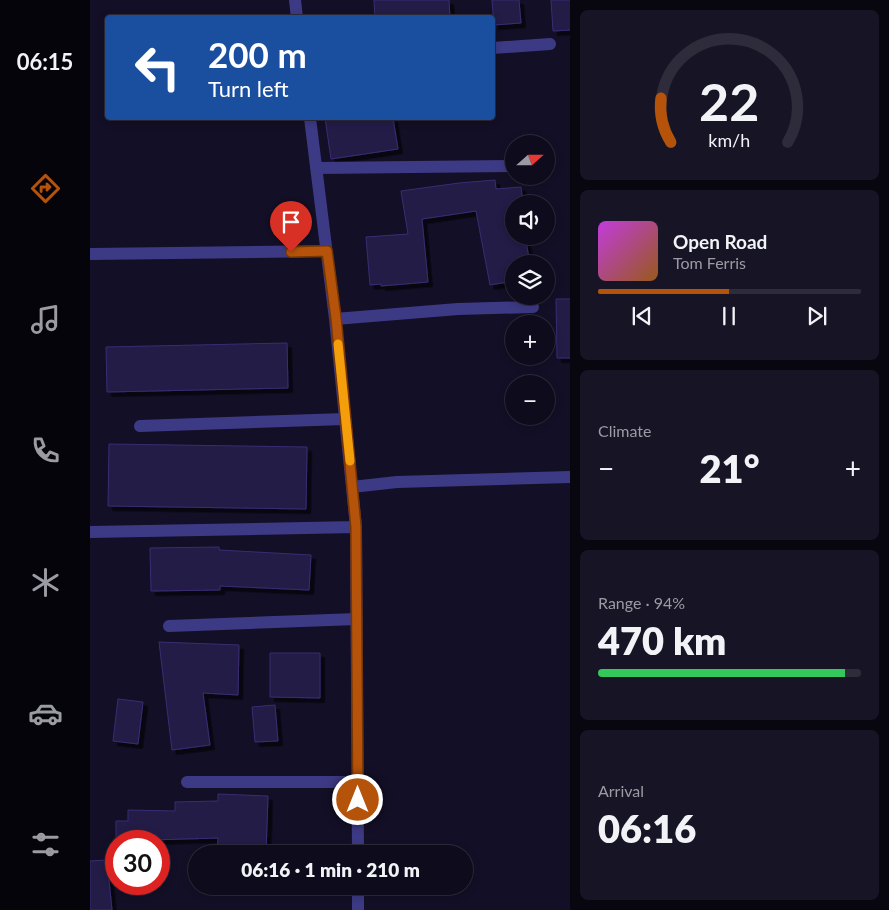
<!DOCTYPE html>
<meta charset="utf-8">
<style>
:root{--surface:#0e0b1c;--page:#171425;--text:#f1f3f6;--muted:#9b9ba3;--line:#2e2b3b;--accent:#b45309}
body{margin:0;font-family:Lato,sans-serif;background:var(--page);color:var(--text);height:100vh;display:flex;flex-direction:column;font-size:19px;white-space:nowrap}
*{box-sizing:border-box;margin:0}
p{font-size:16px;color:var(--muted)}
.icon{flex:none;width:28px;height:28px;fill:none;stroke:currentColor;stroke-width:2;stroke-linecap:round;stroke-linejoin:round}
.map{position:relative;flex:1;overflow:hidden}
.sheet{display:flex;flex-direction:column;gap:10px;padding:10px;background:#08060f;width:319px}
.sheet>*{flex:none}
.guide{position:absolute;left:15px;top:15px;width:390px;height:105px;border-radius:5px;box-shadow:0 2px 8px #0003,0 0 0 1px var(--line);background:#1a4fa0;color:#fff;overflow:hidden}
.needle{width:32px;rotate:69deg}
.fabs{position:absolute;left:415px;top:135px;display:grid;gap:10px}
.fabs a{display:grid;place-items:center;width:50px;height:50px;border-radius:50%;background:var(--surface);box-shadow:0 2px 8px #0003,0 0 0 1px var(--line);font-size:25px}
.speed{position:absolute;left:15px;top:830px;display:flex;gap:10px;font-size:25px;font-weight:700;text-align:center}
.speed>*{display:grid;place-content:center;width:65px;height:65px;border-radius:50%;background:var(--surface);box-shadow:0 2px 8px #0003,0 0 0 1px var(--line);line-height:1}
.speed .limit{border:8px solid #d22;background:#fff;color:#111}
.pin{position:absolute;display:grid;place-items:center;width:42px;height:42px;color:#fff;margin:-51px -21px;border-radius:50% 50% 50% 0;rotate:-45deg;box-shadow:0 0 5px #0007}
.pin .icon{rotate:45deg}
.me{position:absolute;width:55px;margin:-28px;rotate:0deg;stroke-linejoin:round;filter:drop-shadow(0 0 4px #0008)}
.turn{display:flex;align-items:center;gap:18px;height:105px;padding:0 20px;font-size:22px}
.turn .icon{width:65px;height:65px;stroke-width:2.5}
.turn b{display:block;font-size:35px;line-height:42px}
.big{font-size:38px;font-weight:800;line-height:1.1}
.sheet .tile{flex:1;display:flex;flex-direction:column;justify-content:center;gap:8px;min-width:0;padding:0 18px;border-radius:8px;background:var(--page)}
.sheet .dial{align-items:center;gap:0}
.dial svg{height:130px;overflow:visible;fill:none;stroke:var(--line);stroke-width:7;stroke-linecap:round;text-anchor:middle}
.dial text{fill:var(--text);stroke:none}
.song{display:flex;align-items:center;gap:15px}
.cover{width:60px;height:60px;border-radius:8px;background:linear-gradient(135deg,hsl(290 70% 55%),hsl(30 70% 35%))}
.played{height:5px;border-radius:2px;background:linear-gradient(90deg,var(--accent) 50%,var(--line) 50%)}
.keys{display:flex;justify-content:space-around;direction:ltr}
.heat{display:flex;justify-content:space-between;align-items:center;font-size:28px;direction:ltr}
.charge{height:8px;border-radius:4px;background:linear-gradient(90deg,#34c759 94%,var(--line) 0)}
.trip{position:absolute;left:98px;top:845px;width:285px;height:50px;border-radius:25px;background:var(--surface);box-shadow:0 2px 8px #0003,0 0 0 1px var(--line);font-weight:800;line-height:50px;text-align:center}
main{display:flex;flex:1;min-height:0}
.tab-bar{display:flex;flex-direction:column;width:90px;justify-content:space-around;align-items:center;background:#06040b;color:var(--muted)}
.tab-bar .icon{width:35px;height:35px}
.tab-bar .active{color:var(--accent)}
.tab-bar b{font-size:22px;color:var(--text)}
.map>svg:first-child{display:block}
</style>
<main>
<nav class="tab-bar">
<b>06:15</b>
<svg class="icon active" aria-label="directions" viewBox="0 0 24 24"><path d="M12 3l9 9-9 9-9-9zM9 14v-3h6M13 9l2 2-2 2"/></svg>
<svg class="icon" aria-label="music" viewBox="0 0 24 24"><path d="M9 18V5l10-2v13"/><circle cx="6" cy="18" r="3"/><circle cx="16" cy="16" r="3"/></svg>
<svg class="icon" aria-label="phone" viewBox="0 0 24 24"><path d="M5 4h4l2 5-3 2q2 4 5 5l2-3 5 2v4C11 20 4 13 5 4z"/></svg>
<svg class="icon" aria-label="climate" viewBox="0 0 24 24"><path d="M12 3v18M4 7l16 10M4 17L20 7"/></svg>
<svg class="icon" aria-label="car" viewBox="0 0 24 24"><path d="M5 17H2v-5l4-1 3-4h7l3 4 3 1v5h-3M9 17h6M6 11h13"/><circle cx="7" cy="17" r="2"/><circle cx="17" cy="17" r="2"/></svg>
<svg class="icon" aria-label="filters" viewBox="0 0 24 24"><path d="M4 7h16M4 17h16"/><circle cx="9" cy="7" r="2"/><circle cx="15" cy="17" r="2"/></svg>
</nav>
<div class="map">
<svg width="481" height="910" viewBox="0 0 481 910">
<defs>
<filter id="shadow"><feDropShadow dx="4.5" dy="4.5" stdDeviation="0" flood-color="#0009"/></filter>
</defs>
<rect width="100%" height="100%" fill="#130f26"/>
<path fill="#241b47" stroke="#3b2d73" filter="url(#shadow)" d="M284 0H359L360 18H285Z
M402 0H429L431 23 404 25Z
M461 0H481V30L463 31Z
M235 118H303L308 149 241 159Z
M405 180 406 189 431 187 433 204H424V236H435L440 264H424V281L400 285 386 211 332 219 338 282 291 286V284L280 285 276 237 318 234 311 191 369 183Z
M466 299H481V358H467Z
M197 343 198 388 17 392 16 347Z
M19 444 217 447 216 509 18 506Z
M129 547V550L221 555 219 590 130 586V590L61 591 60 548Z
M69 642 149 645 148 695 113 693 120 745 82 750Z
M180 653H230V698L180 697Z
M28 699 53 702 48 744 23 741Z
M185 705 188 741 165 742 162 707Z
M128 794 178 796 176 854H127L128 838 26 841V821H38V810L85 811V802L128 801Z
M17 860 22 910H0V861Z"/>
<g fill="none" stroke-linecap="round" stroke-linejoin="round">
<path stroke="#3d3a85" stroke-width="12" d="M205 0 207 18
M402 48 460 44
M220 118 245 319 266 527 268 854
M226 168 424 166
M0 254 237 251
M245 319 368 309 443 307
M50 426 255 419
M262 487 307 482 481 477
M0 532 266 527
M79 626 267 619
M97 782H268
M268 886V910"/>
</g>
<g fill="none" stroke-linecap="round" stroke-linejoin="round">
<g stroke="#753606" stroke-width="12">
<path id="route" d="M201 252 237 251 246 318 266 527 268 800"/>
</g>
<use href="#route" stroke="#b45309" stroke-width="9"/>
<path stroke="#f59e0b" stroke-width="9" d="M248 344 260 461"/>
</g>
</svg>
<div class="fabs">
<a><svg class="needle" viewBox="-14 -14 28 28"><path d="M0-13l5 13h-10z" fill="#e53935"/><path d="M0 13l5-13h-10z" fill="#9b9ba3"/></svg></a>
<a><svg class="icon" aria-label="sound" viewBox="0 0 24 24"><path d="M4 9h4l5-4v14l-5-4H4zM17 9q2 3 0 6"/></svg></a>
<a><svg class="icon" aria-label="layers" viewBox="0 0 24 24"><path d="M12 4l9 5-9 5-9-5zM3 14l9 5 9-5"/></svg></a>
<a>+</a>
<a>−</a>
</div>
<div class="speed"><div class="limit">30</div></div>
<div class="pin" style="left:201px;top:252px;background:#d93025"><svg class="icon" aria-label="arrive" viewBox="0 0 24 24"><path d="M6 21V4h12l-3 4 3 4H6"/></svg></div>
<svg class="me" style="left:268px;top:800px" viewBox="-20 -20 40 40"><circle r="17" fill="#b45309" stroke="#fff" stroke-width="3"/><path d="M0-11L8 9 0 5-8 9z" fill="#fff"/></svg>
<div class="trip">06:16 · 1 min · 210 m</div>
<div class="guide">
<div class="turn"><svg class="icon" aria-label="left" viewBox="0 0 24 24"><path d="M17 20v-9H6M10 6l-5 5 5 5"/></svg><div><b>200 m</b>Turn left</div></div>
</div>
</div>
<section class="sheet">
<div class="tile dial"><svg viewBox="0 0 100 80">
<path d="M14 69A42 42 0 1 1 86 69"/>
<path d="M14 69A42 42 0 0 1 8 42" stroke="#b45309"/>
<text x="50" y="56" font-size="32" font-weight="700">22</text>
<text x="50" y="72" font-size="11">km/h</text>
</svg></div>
<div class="tile">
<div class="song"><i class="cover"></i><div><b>Open Road</b><p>Tom Ferris</p></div></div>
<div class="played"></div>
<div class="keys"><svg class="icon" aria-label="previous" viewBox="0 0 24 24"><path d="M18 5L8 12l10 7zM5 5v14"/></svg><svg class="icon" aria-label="pause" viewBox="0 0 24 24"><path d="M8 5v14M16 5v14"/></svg><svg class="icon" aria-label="next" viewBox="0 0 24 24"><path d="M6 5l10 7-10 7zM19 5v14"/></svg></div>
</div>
<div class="tile"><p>Climate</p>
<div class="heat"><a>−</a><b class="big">21°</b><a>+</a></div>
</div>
<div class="tile"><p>Range · 94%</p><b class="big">470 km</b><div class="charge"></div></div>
<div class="tile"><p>Arrival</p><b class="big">06:16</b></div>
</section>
</main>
